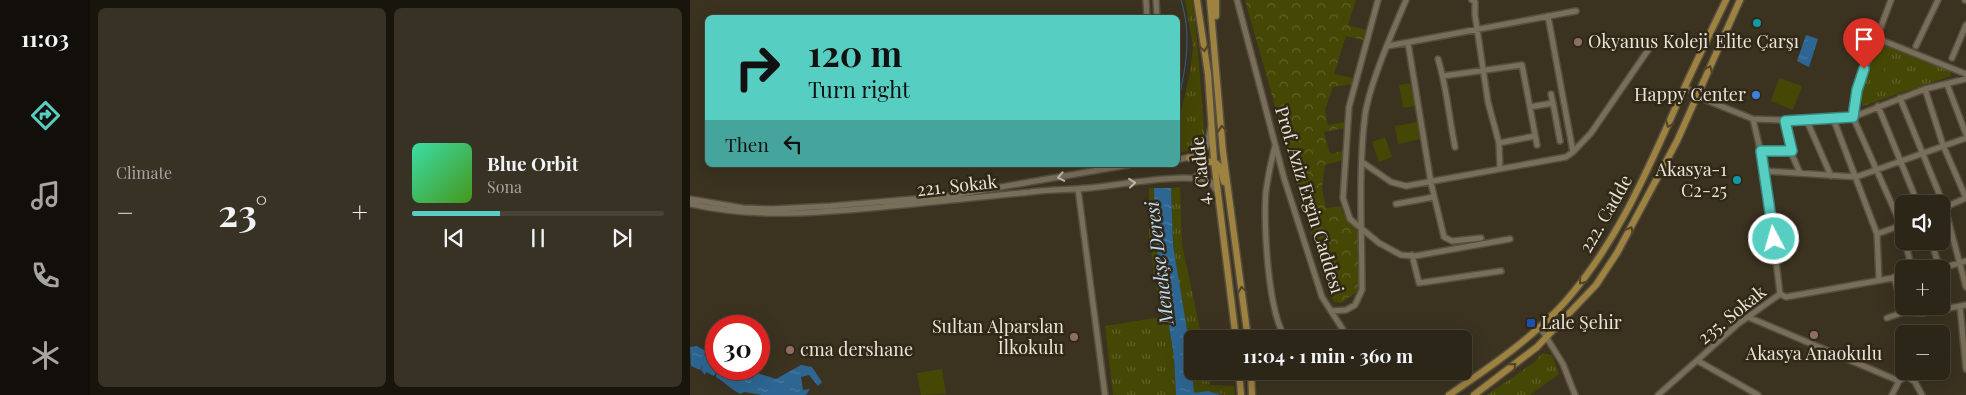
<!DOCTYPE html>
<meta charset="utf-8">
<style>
:root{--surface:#2c2618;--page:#383225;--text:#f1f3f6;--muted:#a6a5a2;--line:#484337;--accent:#57cec2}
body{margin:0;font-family:"Playfair Display",serif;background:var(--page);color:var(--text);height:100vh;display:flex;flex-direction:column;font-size:19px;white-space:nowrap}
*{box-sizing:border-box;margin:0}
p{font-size:16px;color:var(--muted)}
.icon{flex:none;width:28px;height:28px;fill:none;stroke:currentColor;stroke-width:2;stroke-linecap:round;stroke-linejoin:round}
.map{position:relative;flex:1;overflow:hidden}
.sheet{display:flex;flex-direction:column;gap:8px;padding:8px;background:#18150d;width:600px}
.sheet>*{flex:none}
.banner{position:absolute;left:15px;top:15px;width:475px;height:152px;border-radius:8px;box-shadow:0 5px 20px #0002,0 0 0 1px var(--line);background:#57cec2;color:#111;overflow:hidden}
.buttons{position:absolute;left:1205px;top:195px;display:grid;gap:10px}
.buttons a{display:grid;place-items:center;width:55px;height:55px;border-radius:8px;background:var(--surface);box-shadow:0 5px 20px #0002,0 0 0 1px var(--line);font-size:25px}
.speed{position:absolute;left:15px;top:315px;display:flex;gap:10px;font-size:25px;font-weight:700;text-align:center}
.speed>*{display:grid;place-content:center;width:65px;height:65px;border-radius:50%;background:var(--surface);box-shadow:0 5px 20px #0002,0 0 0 1px var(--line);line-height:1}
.speed .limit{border:8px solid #d22;background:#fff;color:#111}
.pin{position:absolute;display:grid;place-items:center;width:42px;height:42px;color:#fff;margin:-51px -21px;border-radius:50% 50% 50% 0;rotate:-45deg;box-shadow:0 0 5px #0007}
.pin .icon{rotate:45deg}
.me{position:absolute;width:55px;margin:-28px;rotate:354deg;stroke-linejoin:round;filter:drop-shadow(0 0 4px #0008)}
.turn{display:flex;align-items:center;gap:18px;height:105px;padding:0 20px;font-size:22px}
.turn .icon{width:65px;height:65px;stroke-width:2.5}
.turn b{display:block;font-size:35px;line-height:42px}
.then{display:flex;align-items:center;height:48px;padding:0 20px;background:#0003;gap:10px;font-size:19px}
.big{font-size:38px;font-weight:700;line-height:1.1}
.sheet .card{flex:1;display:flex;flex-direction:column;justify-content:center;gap:8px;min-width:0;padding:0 18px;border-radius:8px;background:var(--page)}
.song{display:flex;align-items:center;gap:15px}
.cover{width:60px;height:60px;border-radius:8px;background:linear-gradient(135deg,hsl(160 70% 55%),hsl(100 70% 35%))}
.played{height:5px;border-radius:2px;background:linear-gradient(90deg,var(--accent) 35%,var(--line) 35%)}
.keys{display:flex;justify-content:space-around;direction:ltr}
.heat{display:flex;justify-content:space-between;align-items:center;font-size:28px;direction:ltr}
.sheet .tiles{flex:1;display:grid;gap:8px;grid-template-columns:repeat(2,1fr)}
.trip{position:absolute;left:494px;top:330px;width:288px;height:50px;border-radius:8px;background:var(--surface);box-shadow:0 5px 20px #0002,0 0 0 1px var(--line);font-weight:700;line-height:50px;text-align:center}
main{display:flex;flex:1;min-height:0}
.tabs{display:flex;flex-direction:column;width:90px;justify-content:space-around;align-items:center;background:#120f0a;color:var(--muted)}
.tabs .icon{width:35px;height:35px}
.tabs .on{color:var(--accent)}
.tabs b{font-size:22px;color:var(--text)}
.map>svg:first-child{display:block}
</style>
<main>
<nav class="tabs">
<b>11:03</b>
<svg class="icon on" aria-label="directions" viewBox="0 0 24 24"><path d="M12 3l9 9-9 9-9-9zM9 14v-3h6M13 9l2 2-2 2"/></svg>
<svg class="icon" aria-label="music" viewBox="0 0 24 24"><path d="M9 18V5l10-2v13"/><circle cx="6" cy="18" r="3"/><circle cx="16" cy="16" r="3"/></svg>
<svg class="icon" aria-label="phone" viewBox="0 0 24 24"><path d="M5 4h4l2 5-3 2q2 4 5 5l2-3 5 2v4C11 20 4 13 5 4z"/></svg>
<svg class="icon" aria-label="climate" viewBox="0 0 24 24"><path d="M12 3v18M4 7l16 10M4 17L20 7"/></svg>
</nav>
<section class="sheet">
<div class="tiles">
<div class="card"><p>Climate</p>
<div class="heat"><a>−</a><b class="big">23°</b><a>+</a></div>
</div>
<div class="card">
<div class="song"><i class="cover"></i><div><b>Blue Orbit</b><p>Sona</p></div></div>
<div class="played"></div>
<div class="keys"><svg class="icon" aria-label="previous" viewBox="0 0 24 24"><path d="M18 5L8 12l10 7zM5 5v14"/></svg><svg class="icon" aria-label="pause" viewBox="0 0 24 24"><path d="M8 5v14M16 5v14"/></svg><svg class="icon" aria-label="next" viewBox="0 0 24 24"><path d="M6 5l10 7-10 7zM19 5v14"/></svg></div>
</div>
</div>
</section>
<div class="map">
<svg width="1276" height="395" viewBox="0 0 1276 395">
<defs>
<pattern id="grass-tufts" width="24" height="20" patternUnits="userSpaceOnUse" patternTransform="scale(1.25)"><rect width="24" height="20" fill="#454705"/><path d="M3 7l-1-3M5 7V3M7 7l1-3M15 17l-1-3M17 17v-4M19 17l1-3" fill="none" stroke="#606129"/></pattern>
<pattern id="forest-crowns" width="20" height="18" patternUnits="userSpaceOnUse" patternTransform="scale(1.25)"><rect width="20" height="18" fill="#454705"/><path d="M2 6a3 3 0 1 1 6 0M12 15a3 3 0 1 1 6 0" fill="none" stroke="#606129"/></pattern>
<pattern id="water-ripples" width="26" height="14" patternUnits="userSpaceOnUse" patternTransform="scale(1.25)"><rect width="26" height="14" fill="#2d6692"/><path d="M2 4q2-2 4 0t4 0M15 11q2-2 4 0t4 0" fill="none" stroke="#4b7ca1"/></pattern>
</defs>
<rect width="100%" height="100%" fill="#3b3220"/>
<path fill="url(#grass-tufts)" d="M495 0H502L506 28 515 139 511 148 488 153V124L500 73 503 47Z
M1188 43 1260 71 1261 76 1173 106C1165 88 1181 60 1188 43Z
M490 187 492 244 512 339H502V363L483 245 481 188Z
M459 188H464L465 238 484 357 486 395H423L415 326 471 317 459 238Z
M852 353 862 355 869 374 840 395H797L846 361Z
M503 371H517L520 385 544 386 545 395C530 395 519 391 504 393Z"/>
<path fill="url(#forest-crowns)" d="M555 0H666L658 25 676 30 673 40 656 36 644 74 663 78 662 84 643 87 635 109 638 125 655 122V128L634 132 640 154 653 151V160L635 165 632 188 636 208 651 206C653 217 662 219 666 228 671 238 670 279 668 291L651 303 644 302 634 279Z"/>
<path fill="#454705" d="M1188 50 1200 55 1192 75 1181 70Z
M1089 78 1112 86 1103 110 1081 101Z
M720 83 725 106 713 108 709 85Z
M727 122 731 139 708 144 705 126Z
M695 137 702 157 689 162 682 142Z
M252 369 256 394 231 395 227 373Z"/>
<path fill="url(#water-ripples)" d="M1116 35 1128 39 1119 67 1107 61Z
M464 188H481L483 245 501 354 504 393 518 391 531 395H486L484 357 465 238Z
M7 346 17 352 14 355 26 358V369H57L61 372 60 378H63L64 372 86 379 111 365 122 367 132 382 128 386 119 375 111 377 113 390 120 389 116 395H72L54 392 51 394C41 390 35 382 26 377L27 371 24 376 16 372 15 375 11 370 13 365 10 370 1 366 0 347Z"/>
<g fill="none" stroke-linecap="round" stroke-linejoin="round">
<path stroke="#2d6692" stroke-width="1" d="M488 102C496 67 502 35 491 0"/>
<g stroke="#564e3f" stroke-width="8">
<path id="minor" d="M456 0 457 18
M466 0 467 18
M547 0 594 178 632 297 641 311 656 310 665 305 672 290C672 232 668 172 675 115 680 82 703 31 716 0
M688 0 659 107 653 198 660 219 689 243 711 255 725 256 820 239
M782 0 785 2V15L798 102 809 143 810 169
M1201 0 1169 85 1163 117 1211 225 1214 237
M1275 0H1276
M1186 38 1276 74
M718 43 741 183 754 237 762 241 791 238
M698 46 886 11
M1226 46 1248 0
M1262 58 1276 25
M748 59C757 88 759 118 765 147
M753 76 832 65 847 145
M1257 84 1276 134
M995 86 1006 96 1063 119 1114 121 1163 117 1235 89 1276 79
M1235 89 1253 145 1276 198 1251 209
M861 94 863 103
M1210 98 1255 208 1276 287
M1188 106 1228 204
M840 107 863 103 870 141
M1143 118 1187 234 1189 280
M1095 121 1103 157 1110 173
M1117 121 1141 176
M809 143 845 136
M585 146C581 161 578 176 576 191 573 220 578 319 597 339
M1071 151H1102
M883 152 901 133 965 40
M488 160 512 153 517 146 521 126
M672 162 701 182 716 186 876 157 883 152 858 16
M1075 171 1166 177 1276 138
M505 178 512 170 511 163 507 159
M388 189 415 395
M0 199 53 208 82 209 141 206 259 196 438 165
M0 204C57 217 113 214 170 209 227 204 283 198 340 192 363 189 386 190 408 187 433 184 501 172 521 182L526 190
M706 204 744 197
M1187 234 1212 225
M1215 241 1222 269
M1241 241 1250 269
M722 255 729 283 811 271
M1249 269 1276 261
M1251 273 1258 309
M1204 277 1214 312
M1090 294 1096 297 1214 276
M1270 307 1276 369
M641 311 659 339
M1058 317 1209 381 1202 395
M1197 318 1214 312 1232 313 1276 305
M850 327 873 364 885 395
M1008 361 1068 395
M1209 381 1216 376 1225 382 1232 395
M968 395 1048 324 1090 294 1075 171 1063 119"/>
</g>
<g stroke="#564e3f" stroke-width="9">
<path id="major" d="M507 0 518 74 524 161 546 339
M520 0 533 152 558 339
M526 16V0
M499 158 526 163 530 167 534 182
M549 371 551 395
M561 371 562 395
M759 395C800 367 840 340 874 303 931 239 962 159 997 82 1010 54 1023 27 1036 0
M784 395 847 347 906 285 927 253 987 141 1050 0"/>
</g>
<use href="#minor" stroke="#786e5a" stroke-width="5"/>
<use href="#major" stroke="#9d8240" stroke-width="6"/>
</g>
<defs><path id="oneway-chevron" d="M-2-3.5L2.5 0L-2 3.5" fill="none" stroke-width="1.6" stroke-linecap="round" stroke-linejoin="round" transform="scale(1.25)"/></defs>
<g stroke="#514323">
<use href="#oneway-chevron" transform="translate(514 48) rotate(82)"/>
<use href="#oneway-chevron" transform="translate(1019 69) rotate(-66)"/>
<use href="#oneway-chevron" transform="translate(979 124) rotate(113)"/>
<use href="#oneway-chevron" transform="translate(532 129) rotate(-94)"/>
<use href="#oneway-chevron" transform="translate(940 230) rotate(-61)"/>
<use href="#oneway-chevron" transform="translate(892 281) rotate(129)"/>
<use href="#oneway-chevron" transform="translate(552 290) rotate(-98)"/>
<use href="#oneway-chevron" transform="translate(823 366) rotate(-39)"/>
</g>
<g stroke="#c1baac">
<use href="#oneway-chevron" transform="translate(371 177) rotate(169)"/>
<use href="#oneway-chevron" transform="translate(442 183) rotate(-6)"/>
</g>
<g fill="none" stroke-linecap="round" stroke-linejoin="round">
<g stroke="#39867e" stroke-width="12">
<path id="route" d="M1084 239 1071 151H1102L1095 121 1163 117 1167 90 1174 69"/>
</g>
<use href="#route" stroke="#57cec2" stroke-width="9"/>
</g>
<g fill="#0f9aa8" stroke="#312817" stroke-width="2">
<circle cx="1067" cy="23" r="5"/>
<circle cx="1047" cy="180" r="5"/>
</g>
<g fill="#8d6e63" stroke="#312817" stroke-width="2">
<circle cx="888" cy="42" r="5"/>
<circle cx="1124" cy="335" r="5"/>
<circle cx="384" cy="337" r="5"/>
<circle cx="100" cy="350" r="5"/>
</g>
<circle fill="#3f7fe0" stroke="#312817" stroke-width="2" cx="1066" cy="95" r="5"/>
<rect fill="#1a4fb4" stroke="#312817" stroke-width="2" x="836" y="318" width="10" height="10" rx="2.5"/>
<g text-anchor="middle" stroke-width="5" stroke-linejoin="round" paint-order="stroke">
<g font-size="18" fill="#e9e3d8" stroke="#312817" text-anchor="start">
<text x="898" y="48">Okyanus Koleji</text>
<text x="1067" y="48" text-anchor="middle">Elite Çarşı</text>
<text x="1056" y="101" text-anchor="end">Happy Center</text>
<text x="1037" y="176" text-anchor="end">Akasya-1<tspan x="1037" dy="21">C2-25</tspan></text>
<text x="851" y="329">Lale Şehir</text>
<text x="374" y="333" text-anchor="end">Sultan Alparslan<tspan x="374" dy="21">İlkokulu</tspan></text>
<text x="110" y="356">cma dershane</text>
<text x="1124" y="360" text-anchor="middle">Akasya Anaokulu</text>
</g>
<g font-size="18" fill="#e9e3d8" stroke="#312817">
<text transform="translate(511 171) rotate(-96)" y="6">4. Cadde</text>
<text transform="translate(267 186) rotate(-6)" y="6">221. Sokak</text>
<text transform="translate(619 200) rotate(73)" y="6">Prof. Aziz Ergin Caddesi</text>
<text transform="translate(916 214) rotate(-60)" y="6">222. Cadde</text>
<text transform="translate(1042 315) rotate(-39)" y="6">235. Sokak</text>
</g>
<g font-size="19" font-style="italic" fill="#c0def9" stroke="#312817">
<text transform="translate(469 263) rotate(-97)" y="7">Menekşe Deresi</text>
</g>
</g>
</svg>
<div class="buttons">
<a><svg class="icon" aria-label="sound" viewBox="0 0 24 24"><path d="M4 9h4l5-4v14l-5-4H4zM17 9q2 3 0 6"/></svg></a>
<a>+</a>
<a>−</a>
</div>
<div class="speed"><div class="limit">30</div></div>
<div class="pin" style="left:1174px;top:69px;background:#d93025"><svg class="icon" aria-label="arrive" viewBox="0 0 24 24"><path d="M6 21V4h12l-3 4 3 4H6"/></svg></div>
<svg class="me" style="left:1084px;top:239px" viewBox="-20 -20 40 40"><circle r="17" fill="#57cec2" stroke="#fff" stroke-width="3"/><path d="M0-11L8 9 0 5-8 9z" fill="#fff"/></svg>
<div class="trip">11:04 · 1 min · 360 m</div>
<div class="banner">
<div class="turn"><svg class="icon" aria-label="right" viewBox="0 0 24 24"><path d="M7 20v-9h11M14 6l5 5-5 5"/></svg><div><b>120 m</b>Turn right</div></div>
<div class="then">Then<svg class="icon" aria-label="left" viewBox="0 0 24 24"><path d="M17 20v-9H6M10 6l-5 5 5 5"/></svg></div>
</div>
</div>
</main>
